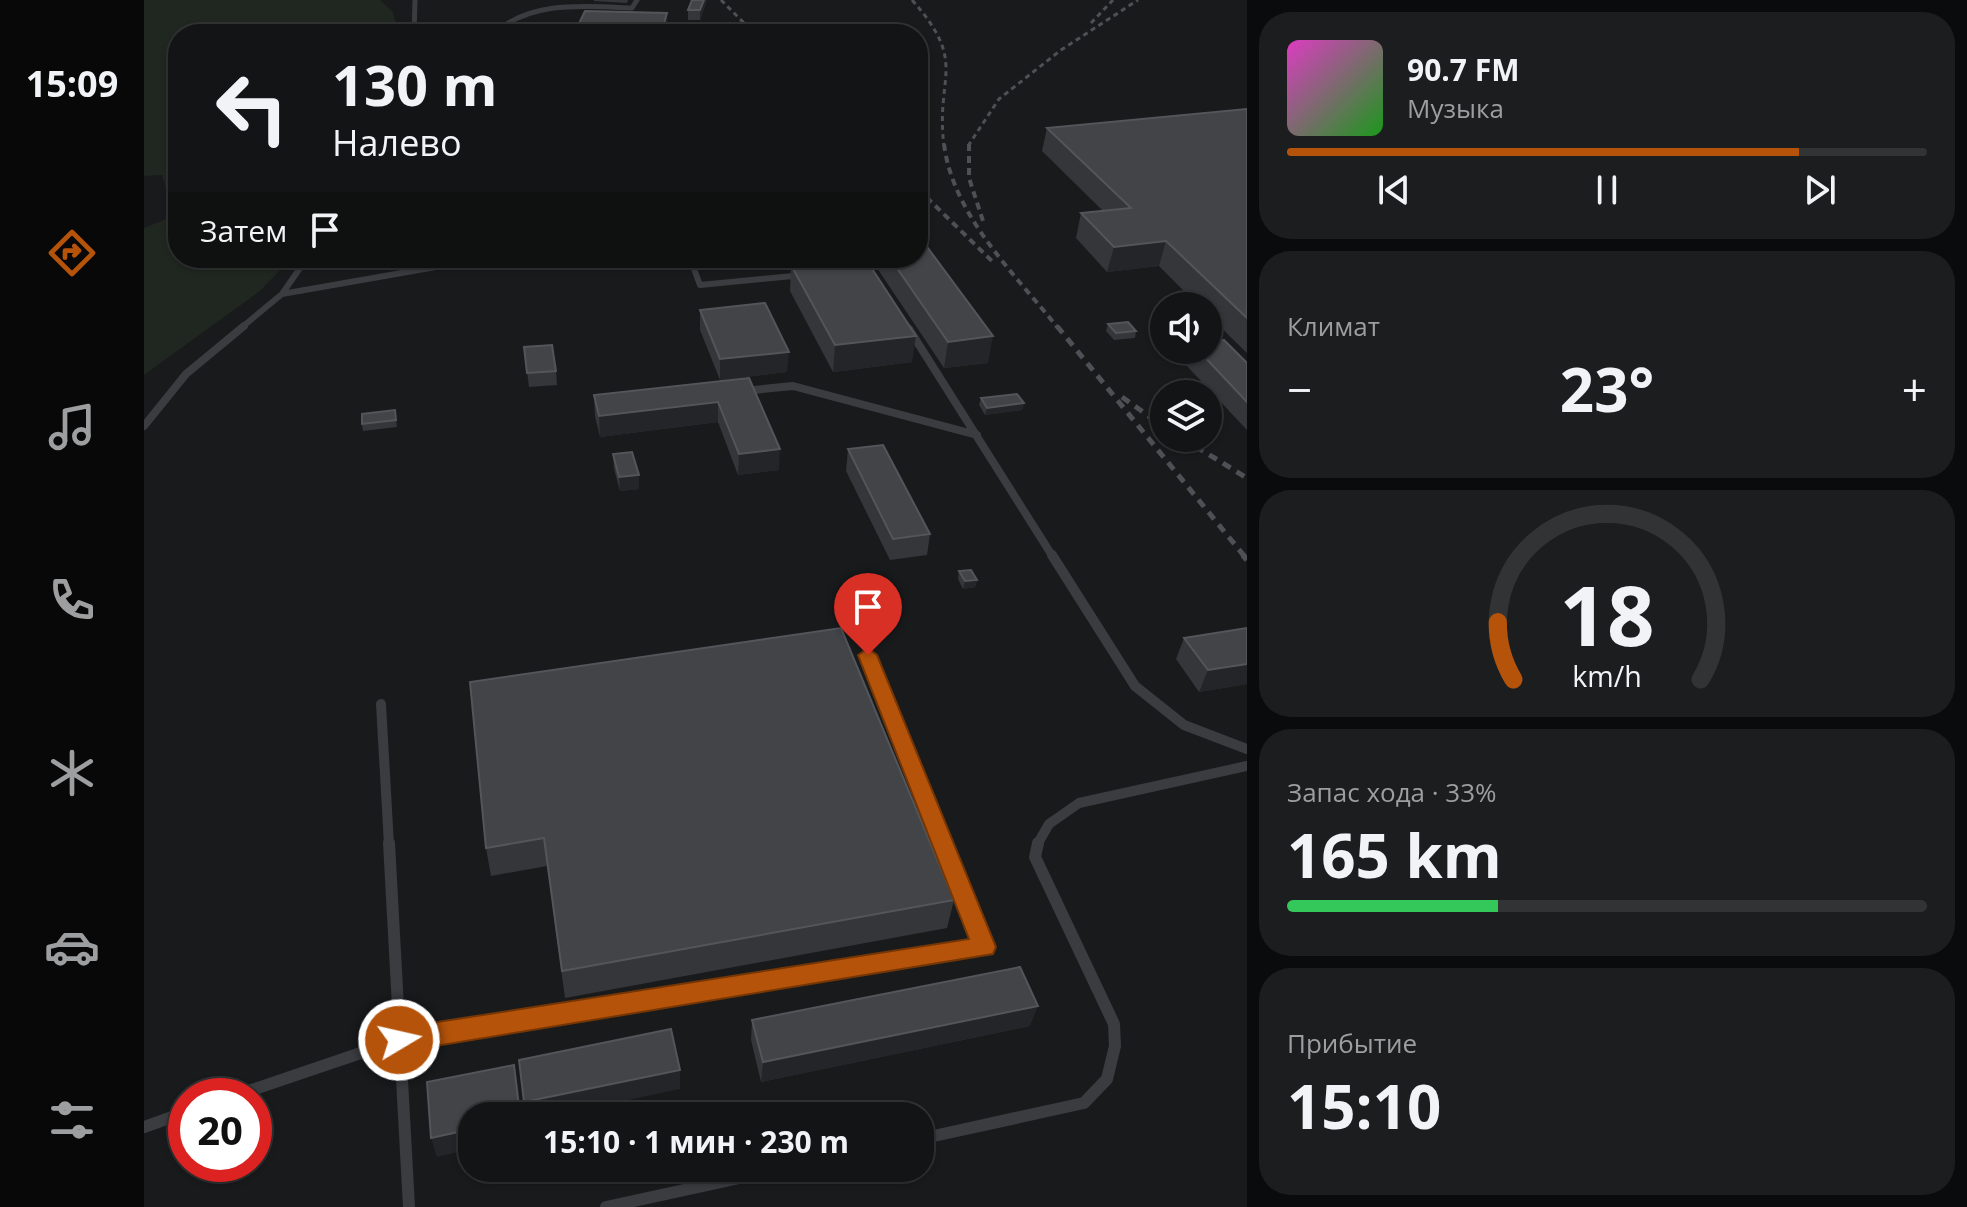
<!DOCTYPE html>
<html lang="ru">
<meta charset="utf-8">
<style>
:root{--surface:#131415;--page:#1c1d1e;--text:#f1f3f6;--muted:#9d9ea0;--line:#323334;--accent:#b45309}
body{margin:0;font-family:"Open Sans",sans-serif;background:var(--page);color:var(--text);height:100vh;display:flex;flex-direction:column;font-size:30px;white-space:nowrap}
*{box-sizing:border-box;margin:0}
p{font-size:26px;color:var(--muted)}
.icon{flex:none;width:44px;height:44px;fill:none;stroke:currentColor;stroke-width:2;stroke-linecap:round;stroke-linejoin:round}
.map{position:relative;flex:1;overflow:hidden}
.drawer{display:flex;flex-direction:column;gap:12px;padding:12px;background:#0a0b0c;width:720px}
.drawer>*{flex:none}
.banner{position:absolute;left:24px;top:24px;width:760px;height:244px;border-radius:32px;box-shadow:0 2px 6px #0004,0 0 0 2px var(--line);background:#131415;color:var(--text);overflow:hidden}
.controls{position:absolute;left:1006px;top:292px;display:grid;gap:16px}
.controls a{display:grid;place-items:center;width:72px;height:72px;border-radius:50%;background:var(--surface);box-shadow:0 2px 6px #0004,0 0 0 2px var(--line);font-size:40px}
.speed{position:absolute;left:24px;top:1078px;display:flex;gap:16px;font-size:40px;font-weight:700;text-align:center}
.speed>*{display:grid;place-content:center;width:104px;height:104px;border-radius:50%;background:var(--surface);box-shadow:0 2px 6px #0004,0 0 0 2px var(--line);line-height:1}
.speed .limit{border:12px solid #d22;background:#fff;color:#111}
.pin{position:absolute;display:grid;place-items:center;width:68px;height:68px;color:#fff;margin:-82px -34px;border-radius:50% 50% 50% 0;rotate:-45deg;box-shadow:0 0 8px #0007}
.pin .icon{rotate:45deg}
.me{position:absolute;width:88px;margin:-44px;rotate:81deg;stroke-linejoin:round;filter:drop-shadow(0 0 6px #0008)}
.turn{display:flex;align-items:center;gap:28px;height:168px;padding:0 32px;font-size:36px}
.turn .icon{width:104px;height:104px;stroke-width:2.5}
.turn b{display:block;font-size:56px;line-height:68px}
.then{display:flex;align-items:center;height:76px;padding:0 32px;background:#0003;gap:16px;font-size:30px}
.big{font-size:60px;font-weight:700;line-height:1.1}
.drawer .widget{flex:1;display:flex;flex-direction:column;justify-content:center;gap:12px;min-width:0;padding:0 28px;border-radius:32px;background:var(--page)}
.drawer .dial{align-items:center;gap:0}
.dial svg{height:208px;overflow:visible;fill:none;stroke:var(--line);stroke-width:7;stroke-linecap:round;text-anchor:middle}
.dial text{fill:var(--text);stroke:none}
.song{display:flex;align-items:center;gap:24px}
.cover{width:96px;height:96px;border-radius:12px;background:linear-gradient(135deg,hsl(310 70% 55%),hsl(120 70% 35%))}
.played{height:8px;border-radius:4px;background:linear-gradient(90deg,var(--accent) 80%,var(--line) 80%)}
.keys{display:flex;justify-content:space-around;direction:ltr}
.heat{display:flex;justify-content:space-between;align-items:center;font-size:44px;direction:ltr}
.charge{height:12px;border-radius:6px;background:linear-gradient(90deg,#34c759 33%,var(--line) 0)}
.trip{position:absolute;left:314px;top:1102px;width:476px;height:80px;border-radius:32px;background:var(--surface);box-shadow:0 2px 6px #0004,0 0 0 2px var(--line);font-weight:700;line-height:80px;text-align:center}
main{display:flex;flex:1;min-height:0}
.dock{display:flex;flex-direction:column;width:144px;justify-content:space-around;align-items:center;background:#080808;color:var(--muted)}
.dock .icon{width:56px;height:56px}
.dock .current{color:var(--accent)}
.dock b{font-size:36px;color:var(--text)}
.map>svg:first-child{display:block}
</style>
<main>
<nav class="dock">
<b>15:09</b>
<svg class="icon current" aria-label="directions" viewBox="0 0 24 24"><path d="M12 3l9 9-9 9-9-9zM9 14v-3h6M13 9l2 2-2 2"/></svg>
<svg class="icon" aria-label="music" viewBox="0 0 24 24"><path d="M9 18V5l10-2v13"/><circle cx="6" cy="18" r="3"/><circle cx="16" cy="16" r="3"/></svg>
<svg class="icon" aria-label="phone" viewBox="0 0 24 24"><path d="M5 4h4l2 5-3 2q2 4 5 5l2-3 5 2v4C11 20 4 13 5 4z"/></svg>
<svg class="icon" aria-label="climate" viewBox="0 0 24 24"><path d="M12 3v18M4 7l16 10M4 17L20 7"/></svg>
<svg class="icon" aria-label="car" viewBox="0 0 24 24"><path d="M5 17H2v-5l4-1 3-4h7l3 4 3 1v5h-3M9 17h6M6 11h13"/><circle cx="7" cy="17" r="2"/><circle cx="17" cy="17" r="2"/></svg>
<svg class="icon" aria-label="filters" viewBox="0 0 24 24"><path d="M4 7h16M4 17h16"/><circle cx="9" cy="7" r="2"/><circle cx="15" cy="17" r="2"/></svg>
</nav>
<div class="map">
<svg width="1103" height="1207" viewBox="0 0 1103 1207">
<rect width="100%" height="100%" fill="#191a1c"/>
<path fill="#1f2720" d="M0 0H236L249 12 254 34H34V258H148L116 291 0 375V228L30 216 18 175 0 176Z"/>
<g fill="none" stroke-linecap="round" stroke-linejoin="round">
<path stroke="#3a3c40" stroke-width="5" d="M270 34 271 0
M349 34C387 0 440 6 488 8L493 0"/>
<path stroke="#3a3c40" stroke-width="6" d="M546 258 556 285 659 275
M138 294 343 258
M97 328 138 294 163 258"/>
<path stroke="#3a3c40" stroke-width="8" d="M765 329 909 557
M599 391 649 386 833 435
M0 426 42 374 100 326"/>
<path stroke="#3a3c40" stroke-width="10" d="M908 555 991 686 1040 725 1103 749
M724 655 800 845
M237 704 245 845
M893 845 905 824 935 803 1103 766"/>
<path stroke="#3a3c40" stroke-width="12" d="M245 843 265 1207
M90 1096 255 1040 840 947 799 843
M0 1127 42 1112
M776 1139 940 1103 963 1079 971 1046 970 1024 891 857 894 843
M462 1207 641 1168"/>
<path stroke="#4e5055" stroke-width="3" stroke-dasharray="5 4" stroke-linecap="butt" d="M577 0 611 34
M768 0C825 64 791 75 800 146
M947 23 969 0
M824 146 855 99 917 50 994 0"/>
<path stroke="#4e5055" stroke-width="4" stroke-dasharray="7 5" stroke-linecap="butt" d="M800 144C809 216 871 274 914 328
M825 144V178L840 224
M774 189 851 264"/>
<path stroke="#4e5055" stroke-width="5" stroke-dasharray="9 7" stroke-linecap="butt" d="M913 326 1101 557
M978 397 1020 427
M1038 438 1103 478"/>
<path stroke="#4e5055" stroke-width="6" stroke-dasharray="11 9" stroke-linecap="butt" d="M1099 555 1103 560"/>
</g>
<path fill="#35363a" d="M450 0H484L483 3 450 1Z
M548 0H563L556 20H544V10Z
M1103 109V353L1064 315V306H1055L1015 266 963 272 932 238 937 213 959 211 898 151 903 128Z
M782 223 779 242 844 363 800 368 731 265 732 258H774Z
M568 258H678L573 269Z
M647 265 768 362 689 372 646 291Z
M556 310 643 372 576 380 556 330Z
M964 324 992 331 991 338 970 340 962 331Z
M380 347 412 371 413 385 385 387Z
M1046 350H1064L1103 363V430L1041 364Z
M605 378 635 470 594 475 574 422 456 437 451 416 450 395Z
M837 398 880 403 878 410 841 415 835 405Z
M251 410 253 427 219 431 218 424Z
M704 449 786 534 783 555 746 560 702 471Z
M469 454 495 475V489L476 491 470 469Z
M815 571 833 580 831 587 819 589 814 579Z
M1103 628V684L1055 692 1032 659 1040 638Z
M326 682 810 900 803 928 421 998 403 866 347 876 342 848Z
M608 1020 886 1026 617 1082 607 1040Z"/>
<path fill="#242528" d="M560 0H563L556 20V10Z
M523 13 524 34H517Z
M782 223 779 248H774V224Z
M1022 241 1015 266 963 272 970 247Z
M573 258H678L573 269Z
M772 336 768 362 689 372 691 345Z
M849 336 844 363 800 368 804 342Z
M645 352 643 372 576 380V359Z
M574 402V422L456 437 455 416Z
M880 403 878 410 841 415 843 408Z
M636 449 635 470 594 475 595 454Z
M495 475V489L476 491 475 477Z
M833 580 831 587 819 589 821 581Z
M1103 664V684L1055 692 1064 670Z
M894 1006 886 1026 617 1082 619 1062Z
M370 1065 374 1085 378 1116H376Z
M536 1070V1089L408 1116H383L380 1102Z
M328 1129V1149L293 1157 287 1138Z"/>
<path fill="#424448" stroke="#52555a" stroke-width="2" d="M548 0H560L556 10H544Z
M441 11 523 13 517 34H430Z
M1103 109V318L1022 241 970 247 937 213 987 208 903 128Z
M774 212 782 223 774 224Z
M774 236H775L849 336 804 342 746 258H774Z
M721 258 772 336 691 345 647 265Z
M621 303 645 352 576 359 556 310Z
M984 322 992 331 972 333 964 324Z
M1080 340 1103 363V402L1054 350H1064V342Z
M408 345 412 371 383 373 380 347Z
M605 378 636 449 595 454 574 402 455 416 450 395Z
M873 394 880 403 843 408 837 398Z
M251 410 252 420 218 424V414Z
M739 445 786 534 749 539 704 449Z
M488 452 495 475 475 477 469 454Z
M827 570 833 580 821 581 815 571Z
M697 628 810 900 418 971 400 838 342 848 326 682Z
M1103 628V664L1064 670 1040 638Z
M876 967 894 1006 619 1062 608 1020Z
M527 1029 536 1070 380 1102 375 1060Z
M370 1065 376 1116H328V1129L287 1138 283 1082Z"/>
<path fill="#b45309" stroke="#753606" stroke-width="2" d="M724 648 733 655 852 947 849 954 255 1052 247 1048 243 1040 247 1032 255 1028 825 939 714 655Z"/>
</svg>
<div class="controls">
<a><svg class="icon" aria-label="sound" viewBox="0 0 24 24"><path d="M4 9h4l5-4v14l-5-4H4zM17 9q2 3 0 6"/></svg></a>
<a><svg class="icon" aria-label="layers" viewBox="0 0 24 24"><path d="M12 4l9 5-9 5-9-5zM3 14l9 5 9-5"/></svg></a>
</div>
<div class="speed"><div class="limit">20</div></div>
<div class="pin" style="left:724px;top:655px;background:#d93025"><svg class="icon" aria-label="arrive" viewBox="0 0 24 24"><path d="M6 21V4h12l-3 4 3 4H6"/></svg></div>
<svg class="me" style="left:255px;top:1040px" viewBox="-20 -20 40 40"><circle r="17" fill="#b45309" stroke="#fff" stroke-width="3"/><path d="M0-11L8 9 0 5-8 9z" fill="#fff"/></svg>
<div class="trip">15:10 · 1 мин · 230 m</div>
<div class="banner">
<div class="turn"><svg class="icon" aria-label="left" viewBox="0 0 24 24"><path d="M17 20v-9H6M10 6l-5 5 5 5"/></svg><div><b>130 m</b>Налево</div></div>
<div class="then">Затем<svg class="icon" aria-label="arrive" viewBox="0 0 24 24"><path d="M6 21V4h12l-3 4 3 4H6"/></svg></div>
</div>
</div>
<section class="drawer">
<div class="widget">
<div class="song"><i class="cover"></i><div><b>90.7 FM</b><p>Музыка</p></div></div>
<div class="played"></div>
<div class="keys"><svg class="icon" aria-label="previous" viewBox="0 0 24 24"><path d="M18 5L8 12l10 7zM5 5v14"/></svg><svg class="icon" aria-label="pause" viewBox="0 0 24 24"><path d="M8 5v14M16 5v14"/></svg><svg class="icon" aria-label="next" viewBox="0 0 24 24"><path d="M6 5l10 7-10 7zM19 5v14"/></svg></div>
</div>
<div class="widget"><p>Климат</p>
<div class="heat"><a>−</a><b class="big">23°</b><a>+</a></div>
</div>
<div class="widget dial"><svg viewBox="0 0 100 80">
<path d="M14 69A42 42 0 1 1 86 69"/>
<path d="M14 69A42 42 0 0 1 8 47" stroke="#b45309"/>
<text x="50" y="56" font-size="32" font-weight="700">18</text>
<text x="50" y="72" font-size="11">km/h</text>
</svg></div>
<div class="widget"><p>Запас хода · 33%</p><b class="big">165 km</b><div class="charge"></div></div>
<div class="widget"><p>Прибытие</p><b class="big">15:10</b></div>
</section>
</main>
